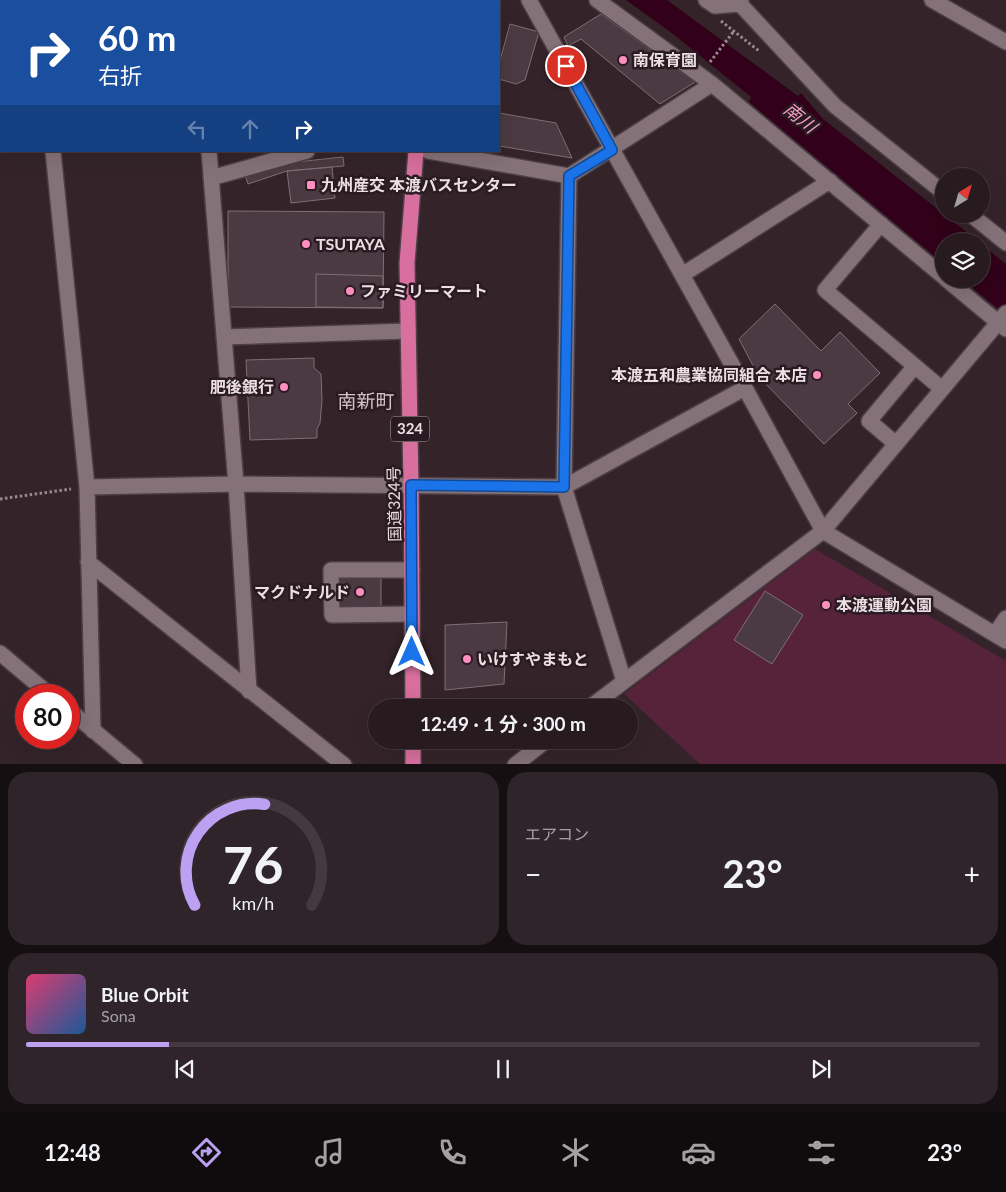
<!DOCTYPE html>
<html lang="ja">
<meta charset="utf-8">
<style>
:root{--surface:#271b20;--page:#2f2429;--text:#f1f3f6;--muted:#a4a1a5;--line:#43393e;--accent:#bca0f2}
body{margin:0;font-family:Lato,"Noto Sans JP",sans-serif;background:var(--page);color:var(--text);height:100vh;display:flex;flex-direction:column;font-size:19px;white-space:nowrap}
*{box-sizing:border-box;margin:0}
p{font-size:16px;color:var(--muted)}
.icon{flex:none;width:28px;height:28px;fill:none;stroke:currentColor;stroke-width:2;stroke-linecap:round;stroke-linejoin:round}
.map{position:relative;height:764px;overflow:hidden}
.drawer{display:flex;flex-direction:column;gap:8px;padding:8px;background:#150f12;flex:1}
.drawer>*{flex:none}
.guide{position:absolute;left:0px;top:0px;width:500px;height:152px;box-shadow:0 5px 20px #0002,0 0 0 1px var(--line);background:#1a4fa0;color:#fff;overflow:hidden}
.needle{width:32px;rotate:37deg}
.fabs{position:absolute;left:935px;top:168px;display:grid;gap:10px}
.fabs a{display:grid;place-items:center;width:55px;height:55px;border-radius:50%;background:var(--surface);box-shadow:0 5px 20px #0002,0 0 0 1px var(--line);font-size:25px}
.speed{position:absolute;left:15px;top:684px;display:flex;gap:10px;font-size:25px;font-weight:700;text-align:center}
.speed>*{display:grid;place-content:center;width:65px;height:65px;border-radius:50%;background:var(--surface);box-shadow:0 5px 20px #0002,0 0 0 1px var(--line);line-height:1}
.speed .limit{border:8px solid #d22;background:#fff;color:#111}
.pin{position:absolute;display:grid;place-items:center;width:42px;height:42px;color:#fff;margin:-21px;border:2px solid #fff;border-radius:50%;box-shadow:0 1px 5px #0007}
.me{position:absolute;width:55px;margin:-28px;rotate:0deg;stroke-linejoin:round;filter:drop-shadow(0 0 4px #0008)}
.turn{display:flex;align-items:center;gap:18px;height:105px;padding:0 15px;font-size:22px}
.turn .icon{width:65px;height:65px;stroke-width:2.5}
.turn b{display:block;font-size:35px;line-height:42px}
.lanes{display:flex;align-items:center;height:48px;padding:0 15px;background:#0003;justify-content:center;gap:25px;direction:ltr}
.lanes .off{opacity:.35}
.big{font-size:38px;font-weight:700;line-height:1.1}
.drawer .widget{flex:1;display:flex;flex-direction:column;justify-content:center;gap:8px;min-width:0;padding:0 18px;border-radius:20px;background:var(--page)}
.drawer .dial{align-items:center;gap:0}
.dial svg{height:130px;overflow:visible;fill:none;stroke:var(--line);stroke-width:7;stroke-linecap:round;text-anchor:middle}
.dial text{fill:var(--text);stroke:none}
.song{display:flex;align-items:center;gap:15px}
.cover{width:60px;height:60px;border-radius:8px;background:linear-gradient(135deg,hsl(340 70% 55%),hsl(210 70% 35%))}
.played{height:5px;border-radius:2px;background:linear-gradient(90deg,var(--accent) 15%,var(--line) 15%)}
.keys{display:flex;justify-content:space-around;direction:ltr}
.heat{display:flex;justify-content:space-between;align-items:center;font-size:28px;direction:ltr}
.drawer .tiles{flex:1;display:grid;gap:8px;grid-template-columns:1fr 1fr}
.widget:last-child{grid-column:span 2}
.trip{position:absolute;left:368px;top:699px;width:270px;height:50px;border-radius:25px;background:var(--surface);box-shadow:0 5px 20px #0002,0 0 0 1px var(--line);font-weight:700;line-height:50px;text-align:center}
.tabs{display:flex;height:80px;justify-content:space-around;align-items:center;background:#100b0d;color:var(--muted)}
.tabs .icon{width:35px;height:35px}
.tabs .on{color:var(--accent)}
.tabs b{font-size:22px;color:var(--text)}
.map>svg:first-child{display:block}
</style>
<div class="map">
<svg width="1006" height="765" viewBox="0 0 1006 765">
<rect width="100%" height="100%" fill="#34242a"/>
<path fill="#56233b" d="M815 549 1006 661V764H700L624 694Z"/>
<path fill="#32001a" d="M626 0H667L798 96 801 93 823 119 978 241H944V264L749 102 751 97 673 34Z
M981 244 1006 264V315L961 279H981Z"/>
<path fill="#4b3a41" stroke="#806e75" d="M601 14 695 82 660 104 581 39 568 46 564 37Z
M510 24 539 32 525 80 516 84 499 79V64Z
M499 113 556 123 572 158 499 146Z
M343 157 344 166 287 171 248 184 245 175 286 163Z
M332 167 335 198 291 203 287 171Z
M228 211 384 212 383 308 228 307Z
M316 274 383 276V308L316 307Z
M775 304 821 351 840 332 880 373 848 404 857 413 824 444 759 377 739 339Z
M314 358V368L321 374 322 400 320 423 317 429V438L250 440 246 360Z
M338 574 381 575V610H338Z
M765 591 803 615 772 664 734 640Z
M507 622 504 684 445 690V625Z"/>
<g fill="none" stroke-linecap="round" stroke-linejoin="round">
<g stroke="#4d3f45" stroke-width="18">
<path id="minor" d="M41 0V1
M529 0 745 388 823 531 1006 641
M597 0 712 84 944 277
M706 0 715 6 740 4
M741 0 740 4 835 106 944 193
M932 0 1006 42
M339 1V0
M0 128H1
M53 151 87 487 93 731
M209 151 236 484 249 691
M428 151 569 176 712 84
M569 176 564 487 624 681
M211 178 307 151
M970 214 1006 243
M881 224 825 290 942 389
M682 275 830 181
M946 279 1006 329
M224 337 408 331
M896 444 869 421 915 366
M87 487 236 484 564 487 745 388
M88 562 344 765
M412 570H331L332 615 412 614
M995 634 1006 618
M0 653 50 695
M589 708 823 531 1006 313
M69 710 135 765
M515 765 547 740"/>
</g>
<g stroke="#4d3f45" stroke-width="18">
<path id="highway" d="M455 1 456 0
M413 708 411 485 407 263 416 151
M413 740V765"/>
</g>
<path stroke="#978a8f" stroke-width="3" stroke-dasharray="2.5 2.5" stroke-linecap="butt" d="M721 21 759 51
M710 62 734 31
M0 499 71 489"/>
<use href="#minor" stroke="#857279" stroke-width="15"/>
<use href="#highway" stroke="#d86f9e" stroke-width="15"/>
</g>
<g fill="none" stroke-linecap="round" stroke-linejoin="round">
<g stroke="#114b97" stroke-width="12">
<path id="route" d="M412 652 411 485 564 487 569 176 612 150 566 66"/>
</g>
<use href="#route" stroke="#1a73e8" stroke-width="9"/>
</g>
<g fill="#fd8ebf" stroke="#291b21" stroke-width="2">
<circle cx="623" cy="60" r="5"/>
<rect x="306" y="180" width="10" height="10" rx="2.5"/>
<circle cx="306" cy="244" r="5"/>
<circle cx="350" cy="291" r="5"/>
<circle cx="817" cy="375" r="5"/>
<circle cx="284" cy="387" r="5"/>
<circle cx="360" cy="592" r="5"/>
<circle cx="826" cy="605" r="5"/>
<circle cx="467" cy="659" r="5"/>
</g>
<g text-anchor="middle" stroke-width="5" stroke-linejoin="round" paint-order="stroke">
<rect fill="#291b21" stroke="#b0a4a9" stroke-width="1" x="391" y="416.5" width="38" height="25" rx="4"/>
<g font-size="15" font-weight="bold" fill="#eadfe3">
<text x="410" y="434">324</text>
</g>
<g font-size="16" font-weight="bold" fill="#eadfe3" stroke="#291b21" text-anchor="start">
<text x="633" y="66">南保育園</text>
<text x="321" y="191">九州産交 本渡バスセンター</text>
<text x="316" y="250">TSUTAYA</text>
<text x="360" y="297">ファミリーマート</text>
<text x="807" y="381" text-anchor="end">本渡五和農業協同組合 本店</text>
<text x="274" y="393" text-anchor="end">肥後銀行</text>
<text x="350" y="598" text-anchor="end">マクドナルド</text>
<text x="836" y="611">本渡運動公園</text>
<text x="477" y="665">いけすやまもと</text>
</g>
<g font-size="16" fill="#eadfe3" stroke="#291b21">
<text transform="translate(394 504) rotate(-91)" y="6">国道324号</text>
</g>
<g font-size="18" font-style="italic" fill="#f89ec4" stroke="#291b21">
<text transform="translate(800 118) rotate(39)" y="6">南川</text>
</g>
<g font-size="19" fill="#d5c0c8" stroke="#291b21">
<text x="366" y="408">南新町</text>
</g>
</g>
</svg>
<div class="fabs">
<a><svg class="needle" viewBox="-14 -14 28 28"><path d="M0-13l5 13h-10z" fill="#e53935"/><path d="M0 13l5-13h-10z" fill="#a4a1a5"/></svg></a>
<a><svg class="icon" aria-label="layers" viewBox="0 0 24 24"><path d="M12 4l9 5-9 5-9-5zM3 14l9 5 9-5"/></svg></a>
</div>
<div class="speed"><div class="limit">80</div></div>
<div class="pin" style="left:566px;top:66px;background:#d93025"><svg class="icon" aria-label="arrive" viewBox="0 0 24 24"><path d="M6 21V4h12l-3 4 3 4H6"/></svg></div>
<svg class="me" style="left:412px;top:652px" viewBox="-20 -20 40 40"><path d="M0-17L14 15 0 8-14 15z" fill="#1a73e8" stroke="#fff" stroke-width="4"/></svg>
<div class="trip">12:49 · 1 分 · 300 m</div>
<div class="guide">
<div class="turn"><svg class="icon" aria-label="right" viewBox="0 0 24 24"><path d="M7 20v-9h11M14 6l5 5-5 5"/></svg><div><b>60 m</b>右折</div></div>
<div class="lanes"><svg class="icon off" aria-label="left" viewBox="0 0 24 24"><path d="M17 20v-9H6M10 6l-5 5 5 5"/></svg><svg class="icon off" aria-label="ahead" viewBox="0 0 24 24"><path d="M12 20V5M6 11l6-6 6 6"/></svg><svg class="icon" aria-label="right" viewBox="0 0 24 24"><path d="M7 20v-9h11M14 6l5 5-5 5"/></svg></div>
</div>
</div>
<section class="drawer">
<div class="tiles">
<div class="widget dial"><svg viewBox="0 0 100 80">
<path d="M14 69A42 42 0 1 1 86 69"/>
<path d="M14 69A42 42 0 0 1 57 7" stroke="#bca0f2"/>
<text x="50" y="56" font-size="32" font-weight="700">76</text>
<text x="50" y="72" font-size="11">km/h</text>
</svg></div>
<div class="widget"><p>エアコン</p>
<div class="heat"><a>−</a><b class="big">23°</b><a>+</a></div>
</div>
<div class="widget">
<div class="song"><i class="cover"></i><div><b>Blue Orbit</b><p>Sona</p></div></div>
<div class="played"></div>
<div class="keys"><svg class="icon" aria-label="previous" viewBox="0 0 24 24"><path d="M18 5L8 12l10 7zM5 5v14"/></svg><svg class="icon" aria-label="pause" viewBox="0 0 24 24"><path d="M8 5v14M16 5v14"/></svg><svg class="icon" aria-label="next" viewBox="0 0 24 24"><path d="M6 5l10 7-10 7zM19 5v14"/></svg></div>
</div>
</div>
</section>
<nav class="tabs">
<b>12:48</b>
<svg class="icon on" aria-label="directions" viewBox="0 0 24 24"><path d="M12 3l9 9-9 9-9-9zM9 14v-3h6M13 9l2 2-2 2"/></svg>
<svg class="icon" aria-label="music" viewBox="0 0 24 24"><path d="M9 18V5l10-2v13"/><circle cx="6" cy="18" r="3"/><circle cx="16" cy="16" r="3"/></svg>
<svg class="icon" aria-label="phone" viewBox="0 0 24 24"><path d="M5 4h4l2 5-3 2q2 4 5 5l2-3 5 2v4C11 20 4 13 5 4z"/></svg>
<svg class="icon" aria-label="climate" viewBox="0 0 24 24"><path d="M12 3v18M4 7l16 10M4 17L20 7"/></svg>
<svg class="icon" aria-label="car" viewBox="0 0 24 24"><path d="M5 17H2v-5l4-1 3-4h7l3 4 3 1v5h-3M9 17h6M6 11h13"/><circle cx="7" cy="17" r="2"/><circle cx="17" cy="17" r="2"/></svg>
<svg class="icon" aria-label="filters" viewBox="0 0 24 24"><path d="M4 7h16M4 17h16"/><circle cx="9" cy="7" r="2"/><circle cx="15" cy="17" r="2"/></svg>
<b>23°</b>
</nav>
